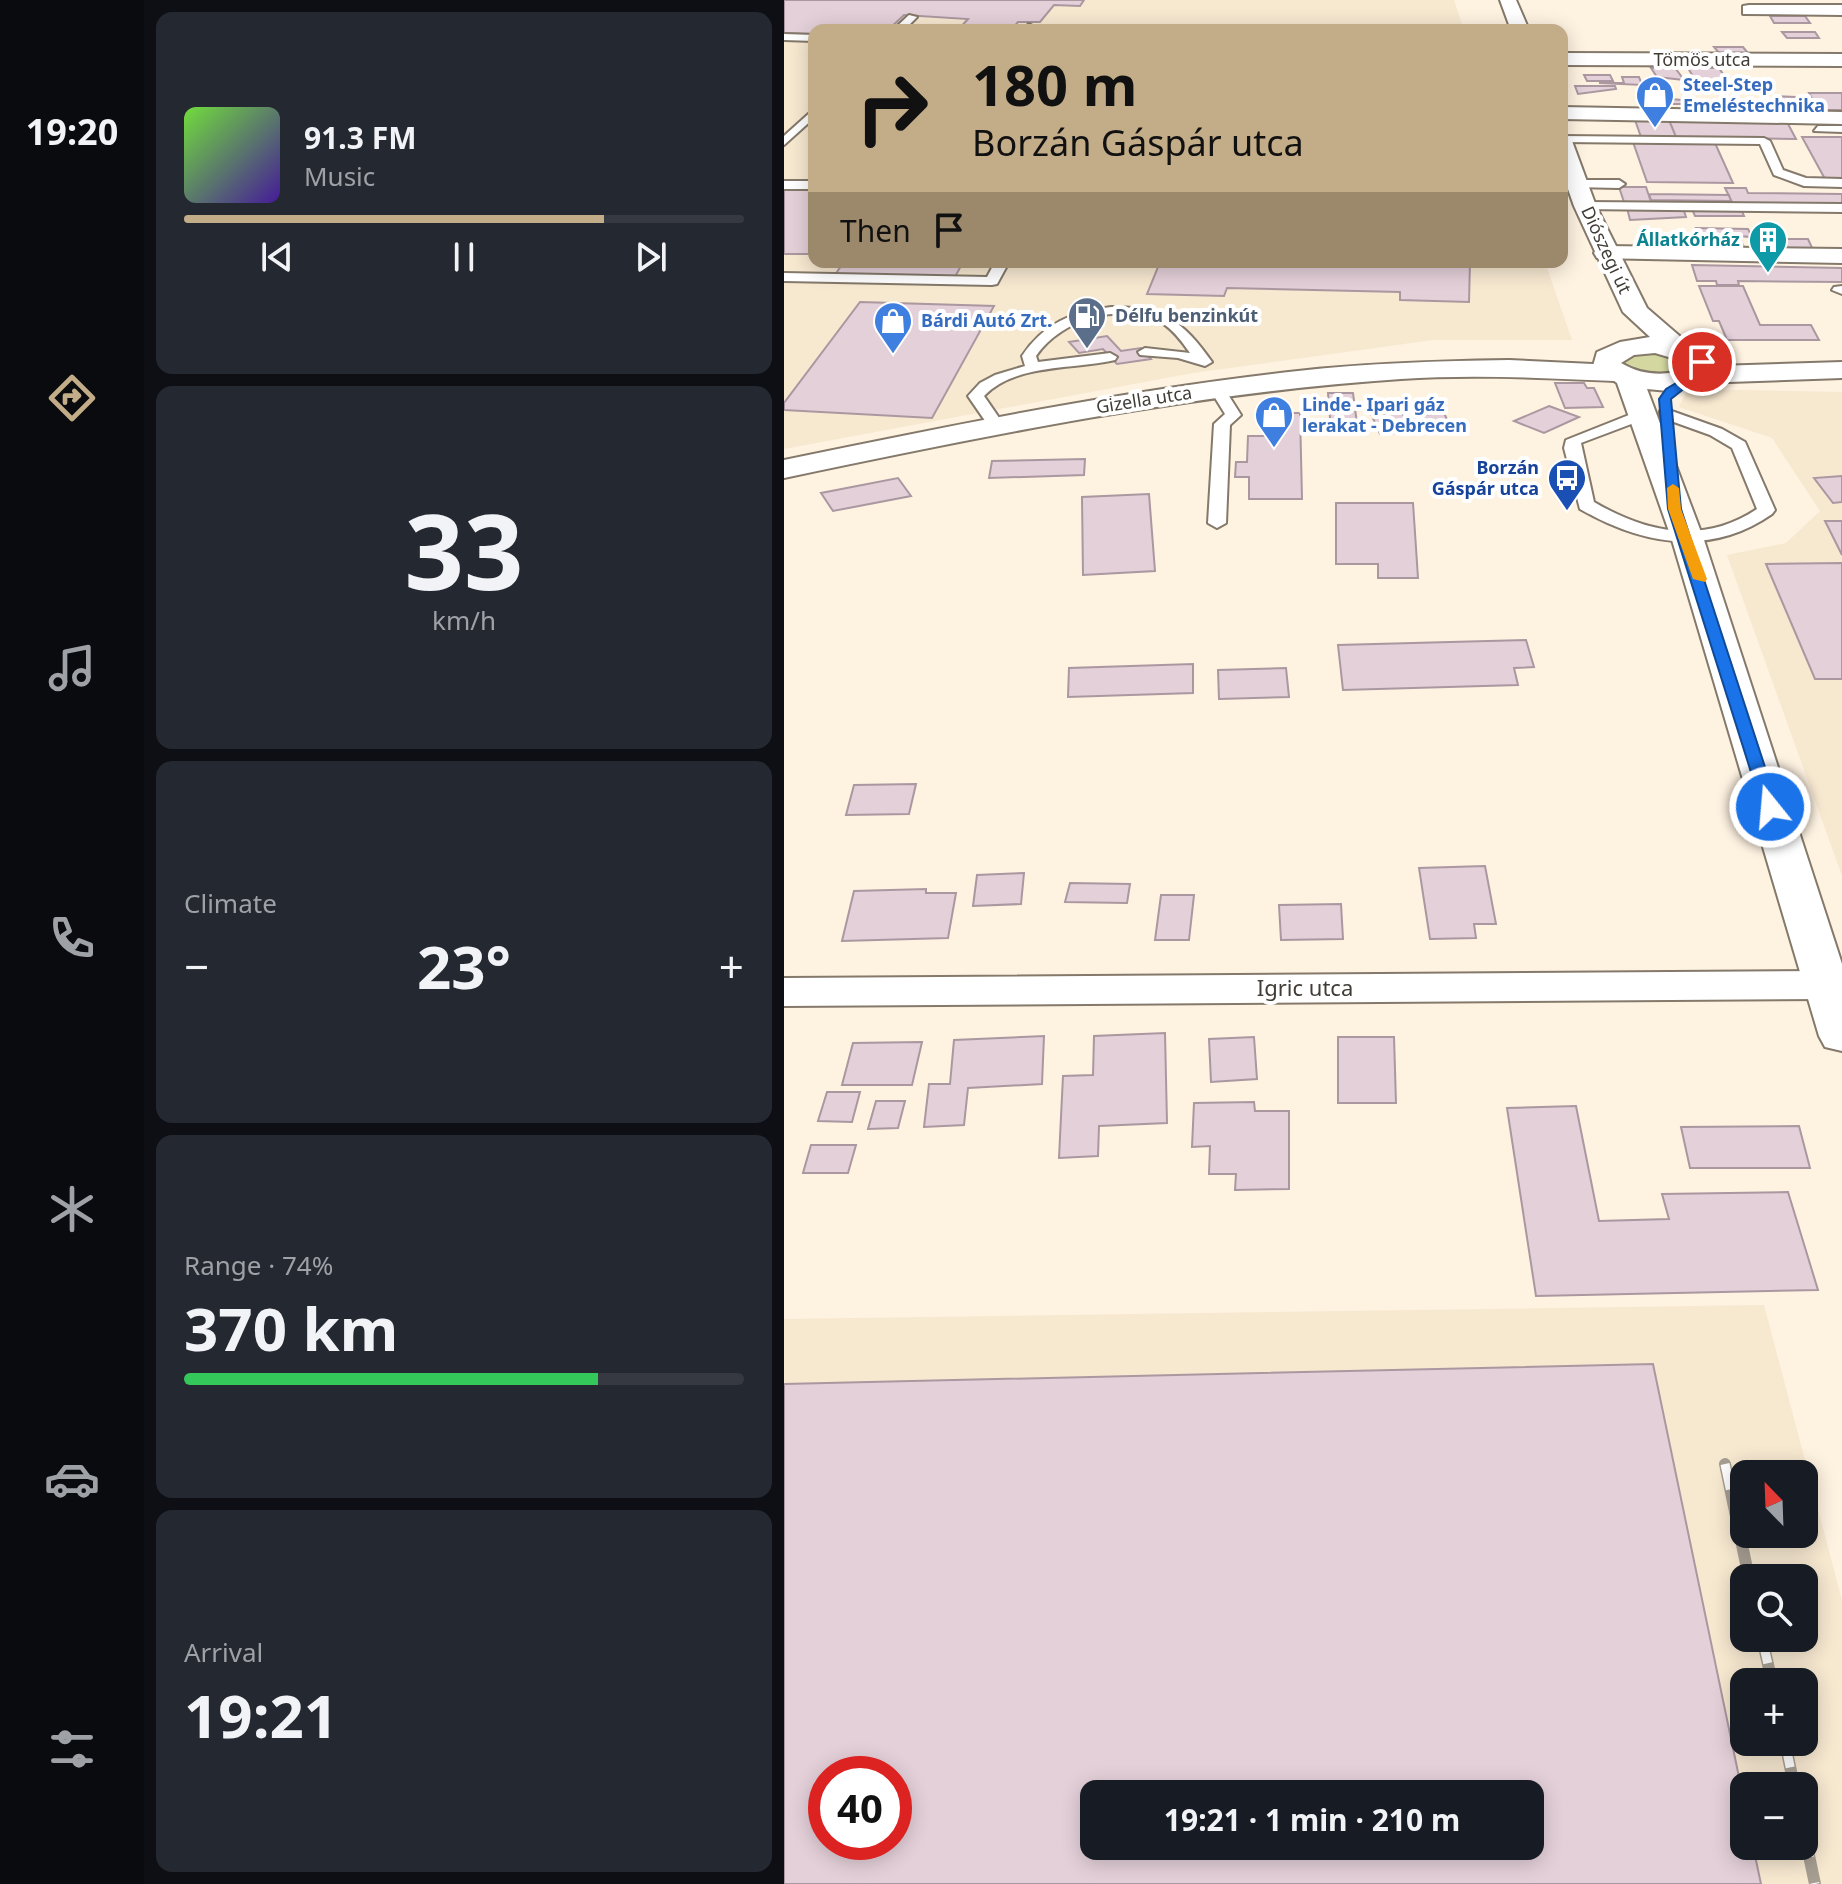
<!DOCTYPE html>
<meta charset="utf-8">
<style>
:root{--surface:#171b24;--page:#242831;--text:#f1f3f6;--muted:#9ea1a6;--line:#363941;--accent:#c3ac88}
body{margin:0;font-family:"Noto Sans",sans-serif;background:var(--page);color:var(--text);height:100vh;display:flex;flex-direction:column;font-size:30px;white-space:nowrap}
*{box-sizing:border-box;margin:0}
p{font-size:26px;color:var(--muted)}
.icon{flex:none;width:44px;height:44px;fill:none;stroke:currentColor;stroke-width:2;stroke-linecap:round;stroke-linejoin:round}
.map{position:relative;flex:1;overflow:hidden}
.drawer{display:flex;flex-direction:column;gap:12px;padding:12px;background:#0d0f14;width:640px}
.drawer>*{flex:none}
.guide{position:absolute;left:24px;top:24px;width:760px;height:244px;border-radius:16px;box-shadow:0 4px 20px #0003;background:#c3ac88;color:#111;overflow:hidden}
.needle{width:52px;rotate:337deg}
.tools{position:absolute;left:946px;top:1460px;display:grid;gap:16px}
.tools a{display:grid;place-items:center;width:88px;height:88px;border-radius:16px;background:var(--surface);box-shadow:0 4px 20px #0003;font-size:40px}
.speed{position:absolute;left:24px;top:1756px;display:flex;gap:16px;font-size:40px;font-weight:700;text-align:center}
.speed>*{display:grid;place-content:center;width:104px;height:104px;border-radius:50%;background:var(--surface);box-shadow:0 4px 20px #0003;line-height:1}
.speed .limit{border:12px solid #d22;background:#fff;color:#111}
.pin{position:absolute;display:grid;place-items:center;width:68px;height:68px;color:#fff;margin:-34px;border:4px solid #fff;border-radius:50%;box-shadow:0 2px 8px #0007}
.me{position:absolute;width:88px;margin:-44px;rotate:343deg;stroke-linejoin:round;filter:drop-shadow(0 0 6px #0008)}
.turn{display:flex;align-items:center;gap:28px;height:168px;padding:0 32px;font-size:36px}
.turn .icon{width:104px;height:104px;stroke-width:2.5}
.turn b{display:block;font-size:56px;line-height:68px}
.then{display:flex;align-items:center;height:76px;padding:0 32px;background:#0003;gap:16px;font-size:30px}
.big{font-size:60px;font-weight:700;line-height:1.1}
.drawer .tile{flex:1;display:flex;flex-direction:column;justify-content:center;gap:12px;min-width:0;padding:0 28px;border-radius:16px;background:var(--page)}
.drawer .dial{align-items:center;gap:0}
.dial b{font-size:104px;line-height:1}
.song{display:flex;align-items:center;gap:24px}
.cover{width:96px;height:96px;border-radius:12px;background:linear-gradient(135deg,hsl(100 70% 55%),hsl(260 70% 35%))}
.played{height:8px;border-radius:4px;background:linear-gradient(90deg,var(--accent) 75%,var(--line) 75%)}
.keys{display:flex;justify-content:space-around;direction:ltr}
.heat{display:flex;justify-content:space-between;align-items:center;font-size:44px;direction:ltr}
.charge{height:12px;border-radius:6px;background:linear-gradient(90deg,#34c759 74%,var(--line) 0)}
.trip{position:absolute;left:296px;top:1780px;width:464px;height:80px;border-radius:16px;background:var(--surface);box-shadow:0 4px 20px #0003;font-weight:700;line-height:80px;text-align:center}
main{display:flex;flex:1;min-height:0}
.tabs{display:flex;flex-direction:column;width:144px;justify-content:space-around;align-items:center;background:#090b0e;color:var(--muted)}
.tabs .icon{width:56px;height:56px}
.tabs .selected{color:var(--accent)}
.tabs b{font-size:36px;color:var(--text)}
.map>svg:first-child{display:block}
</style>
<main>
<nav class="tabs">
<b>19:20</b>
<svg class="icon selected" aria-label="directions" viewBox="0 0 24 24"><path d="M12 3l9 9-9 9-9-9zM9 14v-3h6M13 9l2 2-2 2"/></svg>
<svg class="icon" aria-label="music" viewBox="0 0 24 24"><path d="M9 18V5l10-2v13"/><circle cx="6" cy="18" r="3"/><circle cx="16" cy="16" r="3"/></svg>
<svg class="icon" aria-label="phone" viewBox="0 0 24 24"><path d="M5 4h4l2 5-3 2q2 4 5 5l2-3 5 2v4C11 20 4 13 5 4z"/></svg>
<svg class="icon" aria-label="climate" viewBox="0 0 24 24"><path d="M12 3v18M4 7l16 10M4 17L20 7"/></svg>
<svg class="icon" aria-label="car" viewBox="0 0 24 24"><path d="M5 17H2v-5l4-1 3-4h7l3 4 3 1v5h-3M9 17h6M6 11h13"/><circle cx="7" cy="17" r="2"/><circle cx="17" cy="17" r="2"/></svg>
<svg class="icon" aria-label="filters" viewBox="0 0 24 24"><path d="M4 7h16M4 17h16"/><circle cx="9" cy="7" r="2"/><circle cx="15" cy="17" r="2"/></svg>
</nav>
<section class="drawer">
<div class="tile">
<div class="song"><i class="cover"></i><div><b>91.3 FM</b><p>Music</p></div></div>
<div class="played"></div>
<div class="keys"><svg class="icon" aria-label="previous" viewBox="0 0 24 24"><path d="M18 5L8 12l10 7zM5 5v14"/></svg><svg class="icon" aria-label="pause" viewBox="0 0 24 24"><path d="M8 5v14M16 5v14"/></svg><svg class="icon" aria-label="next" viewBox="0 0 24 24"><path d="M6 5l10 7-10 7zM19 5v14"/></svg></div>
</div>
<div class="tile dial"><b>33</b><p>km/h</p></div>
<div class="tile"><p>Climate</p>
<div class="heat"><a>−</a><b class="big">23°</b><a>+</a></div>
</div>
<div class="tile"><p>Range · 74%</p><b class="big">370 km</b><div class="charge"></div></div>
<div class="tile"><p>Arrival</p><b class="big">19:21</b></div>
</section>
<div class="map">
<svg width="1058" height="1884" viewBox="0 0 1058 1884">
<rect width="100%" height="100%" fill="#fef2e1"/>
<path fill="#f7e8d0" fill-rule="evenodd" d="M0 0H670L680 30H30V262H761L788 340H649L409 373 0 449Z
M904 389 1058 392V876L943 555 1002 543 1036 511 988 438 895 407Z
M980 1305 1058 1600V1884H0V1319ZM960 1474H1020V1534H960ZM960 1578H1020V1638H960ZM960 1682H1020V1742H960ZM42 1774H110V1842H42ZM960 1786H1020V1846H960ZM310 1794H746V1846H310Z"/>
<path fill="#d4d8a0" d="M855 353C873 353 890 352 904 366L902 370 877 377 841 367V359Z"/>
<path fill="#e4d0d9" stroke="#aa97a0" stroke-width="2" fill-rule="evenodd" d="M0 0H300L296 6 270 5 256 22H234L227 30H174L184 19 120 15 104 30H30V34L0 33Z
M986 16H1021L1026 23H990Z
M998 32H1031L1035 38H1003Z
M930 47H959L964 53H935Z
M869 65H889L900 80 873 77 867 68H872Z
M904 68H935L943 80H911Z
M800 75H826L829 81H803Z
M838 77H855L858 85 815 83H840Z
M791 86H831L832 89 794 94Z
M1025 93H1058V110H1034Z
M991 96 1012 97 1018 107H996Z
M861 97 898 100 900 104H858L856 99Z
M851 120H885L892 137H857Z
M885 120 1003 122 1012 139 892 137Z
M1018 137H1058V180L1041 179Z
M849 142 931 143 949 183 863 182Z
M835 187H862L868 205H841Z
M941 188H962L964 193 1058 194V205L949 204Z
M0 190H30V254H0Z
M865 194 945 195 947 201 867 200Z
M843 208H899L902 217 846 220Z
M908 209H957L960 216H911Z
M912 228 964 229 968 237 914 233Z
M919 238H956L959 245H922Z
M997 239H1024L1030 252H1003Z
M60 262H179L171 277 50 276Z
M376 262H686L685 302 616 300V292L443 288 440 296 363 294Z
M908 265 1058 268V282L954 281 955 285H933L932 281H913Z
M915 286H959L976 325H1027L1035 340H943L935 321H929Z
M76 302 210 306 148 418 0 410V403Z
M323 336 337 351 357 348 367 359 333 364 319 349 295 353 285 342Z
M771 383H800L803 388H810L819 407 781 408Z
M544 393H569L574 431H547Z
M765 406 795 417 760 433 730 421Z
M618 412 627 432 596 434 587 414Z
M483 413H516L518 499H465V477H451L452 462H463L464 436H483Z
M660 413 668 430 629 433 622 416Z
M301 459 300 475 205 478 208 461Z
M1058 476V502L1049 503 1030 478Z
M114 478 127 496 49 511 37 493Z
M365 494 371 571 299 575 298 497Z
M552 503H629L634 578H594V564H552Z
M1041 521H1058V555Z
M1058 563V679H1031L982 564Z
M742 640 750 667 730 668 734 685 559 690 554 645Z
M409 664V693L284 697 285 668Z
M502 668 505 697 435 699 434 670Z
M132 784 125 814 62 815 70 785Z
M701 866 712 924H690L692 938 646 939 635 868Z
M240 873 237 904 189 906 193 875Z
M286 883 346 884 343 903 281 902Z
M142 889V893H172L164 938 58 941 70 891Z
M377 895H410L405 940H371Z
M557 904 559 939 497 940 495 905Z
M381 1033 383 1123 315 1126 314 1156 275 1158 279 1076 309 1075 310 1036Z
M260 1036 258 1084 184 1088 180 1125 140 1127 145 1084H166L170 1040Z
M470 1037 473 1079 427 1082 425 1039Z
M554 1037H610L612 1103H554Z
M138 1042 128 1085H58L69 1043Z
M43 1092H76L68 1122 34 1121Z
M92 1101H121L114 1128 84 1129Z
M470 1102 471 1111H505V1189L451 1190 452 1174H425L426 1146 408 1147 410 1103Z
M792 1106 815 1221 885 1219 878 1194 1004 1192 1034 1290 752 1296 723 1108Z
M1015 1126 1026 1168H906L897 1127Z
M27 1145H72L64 1173H19Z
M869 1364 960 1801V1846H969L977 1884H0V1384ZM42 1774H110V1842H42ZM310 1794H746V1846H310Z"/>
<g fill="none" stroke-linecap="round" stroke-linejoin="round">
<g stroke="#84796a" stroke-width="4">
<path id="lane" d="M125 15 133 17 120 30H109Z
M245 24 250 27 248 30H238Z
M0 34 30 35V41L0 40Z
M30 109V118L0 145V136Z
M1034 126H1058V132L1030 131Z
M778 136 980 138 986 141 999 170 1022 178 1058 179V187L1020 186 990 175 976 144 778 142Z
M793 180H835L841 184 835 188 789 187V181Z
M0 181H30V189H0Z
M801 202 1058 204V212L797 209 795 206Z
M211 262H225L213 284 208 285 0 281V273L203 277Z
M1058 286V294L1048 290 1050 287Z
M327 307C380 307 398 320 428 362L421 366 394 358 356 355 354 352 361 348 406 353C399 343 391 332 381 325 340 300 278 318 252 356L254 362 326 353 333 357 331 360C289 370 232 363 200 396L220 425 206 428 184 396 196 383 211 375 241 366 238 356C260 323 288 312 327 307Z
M433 383 438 385 457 415 446 425 442 523 433 528 424 523 430 424 441 414 425 388Z
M860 409 866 411V417L797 443 810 502C863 533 919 545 973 509L948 448 926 435 876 417V411L882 409 938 429 961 442 991 510 988 514C926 557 859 545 796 509L780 448 782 440Z"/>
</g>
<g stroke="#84796a" stroke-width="4">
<path id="street" d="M965 5H1058V15L959 14V6Z
M778 53 1058 54V66L778 65Z
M778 107 1058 112V124L778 119Z
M822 246 1058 249V263L813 258 810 253 813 248Z
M725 360 830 365 840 367 844 373 840 379 830 381C759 378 688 374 617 379 409 393 204 435 0 478V460C170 425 341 390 514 371 584 363 655 361 725 360Z
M1041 971 1057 975V995L1041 999 0 1006V978Z"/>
</g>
<g stroke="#84796a" stroke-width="4">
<path id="secondary" d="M716 0H732L745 30H727Z
M778 135 788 141 812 206 863 308 906 345 928 356 932 366 1058 362V378L916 383 884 391 863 389 920 540 1058 964V1051L1041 1047 1035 1036 888 540 833 383 809 366 813 352 836 342 866 337 839 312 790 206 778 172ZM871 353 898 361 905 369C881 376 859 376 837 363L850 355Z"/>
</g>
<use href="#lane" fill="#fff" fill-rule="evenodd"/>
<use href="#street" fill="#fff" fill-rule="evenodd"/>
<use href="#secondary" fill="#fff" fill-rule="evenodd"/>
<g stroke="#a79e92" stroke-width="12">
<path id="rail" d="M941 1464 965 1578
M978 1638 988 1682
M1001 1742 1010 1786
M1020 1832 1031 1884"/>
</g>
<use href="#rail" stroke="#fff" stroke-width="9" stroke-dasharray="26" stroke-linecap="butt"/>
</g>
<path fill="#1a73e8" stroke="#114b97" stroke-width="2" d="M914 359H922L925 369 887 399 897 509 994 807 986 812 978 807 884 509 875 399 882 389 911 372Z"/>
<path fill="#f59e0b" d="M889 484 895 488 897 509 923 579 921 582 909 579 884 509 883 488Z"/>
<defs>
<g id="shop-pin" transform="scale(2)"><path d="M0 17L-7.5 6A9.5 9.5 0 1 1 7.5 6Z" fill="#3f7fe0" stroke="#fff"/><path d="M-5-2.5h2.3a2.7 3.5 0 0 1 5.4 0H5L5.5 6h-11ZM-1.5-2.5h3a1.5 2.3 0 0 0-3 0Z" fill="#fff"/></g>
<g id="building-pin" transform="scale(2)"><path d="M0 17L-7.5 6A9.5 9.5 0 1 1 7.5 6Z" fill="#0f9aa8" stroke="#fff"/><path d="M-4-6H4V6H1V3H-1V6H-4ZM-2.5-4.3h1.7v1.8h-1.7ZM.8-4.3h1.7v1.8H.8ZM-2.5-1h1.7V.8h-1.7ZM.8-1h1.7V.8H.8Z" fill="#fff"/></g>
<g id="fuel-pin" transform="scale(2)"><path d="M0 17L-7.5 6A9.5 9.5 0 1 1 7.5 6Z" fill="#5c6f8a" stroke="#fff"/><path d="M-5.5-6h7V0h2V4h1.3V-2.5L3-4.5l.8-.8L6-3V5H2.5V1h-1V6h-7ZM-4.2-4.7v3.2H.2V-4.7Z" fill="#fff"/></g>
<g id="bus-pin" transform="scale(2)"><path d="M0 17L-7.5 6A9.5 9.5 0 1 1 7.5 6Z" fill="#1a4fb4" stroke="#fff"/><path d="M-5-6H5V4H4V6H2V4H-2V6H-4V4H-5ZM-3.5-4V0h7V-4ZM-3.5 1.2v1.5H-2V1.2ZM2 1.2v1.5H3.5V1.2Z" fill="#fff"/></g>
</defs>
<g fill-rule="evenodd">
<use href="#shop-pin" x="871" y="95"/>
<use href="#building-pin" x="984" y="240"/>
<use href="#fuel-pin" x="303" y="316"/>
<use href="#shop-pin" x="109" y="321"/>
<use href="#shop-pin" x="490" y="415"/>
<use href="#bus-pin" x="783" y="478"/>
</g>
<g text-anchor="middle" stroke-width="8" stroke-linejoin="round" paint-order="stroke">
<g font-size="18" fill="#413c36" stroke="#fff">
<text x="918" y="66">Tömös utca</text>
<text transform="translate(822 250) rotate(65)" y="6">Diószegi út</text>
<text transform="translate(360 400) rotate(-9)" y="6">Gizella utca</text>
</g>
<g font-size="18" font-weight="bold" fill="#366cbe" stroke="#fff" text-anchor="start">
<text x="899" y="91">Steel-Step<tspan x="899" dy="21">Emeléstechnika</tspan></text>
<text x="137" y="327">Bárdi Autó Zrt.</text>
<text x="518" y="411">Linde - Ipari gáz<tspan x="518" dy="21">lerakat - Debrecen</tspan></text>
</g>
<g font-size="18" font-weight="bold" fill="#0d838f" stroke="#fff" text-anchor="end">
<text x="956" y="246">Állatkórház</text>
</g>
<g font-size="18" font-weight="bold" fill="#4e5e75" stroke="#fff" text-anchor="start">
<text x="331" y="322">Délfu benzinkút</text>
</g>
<g font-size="18" font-weight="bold" fill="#164399" stroke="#fff" text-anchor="end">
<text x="755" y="474">Borzán<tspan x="755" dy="21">Gáspár utca</tspan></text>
</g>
<g font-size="22" fill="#413c36" stroke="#fff">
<text x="521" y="996">Igric utca</text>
</g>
</g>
</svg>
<div class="tools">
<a><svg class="needle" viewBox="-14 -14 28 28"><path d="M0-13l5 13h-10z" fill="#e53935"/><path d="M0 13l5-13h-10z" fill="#9ea1a6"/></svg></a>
<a><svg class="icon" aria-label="search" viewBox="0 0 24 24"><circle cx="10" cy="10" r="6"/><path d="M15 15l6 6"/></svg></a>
<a>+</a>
<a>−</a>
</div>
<div class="speed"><div class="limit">40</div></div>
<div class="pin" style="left:918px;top:362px;background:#d93025"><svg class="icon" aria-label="arrive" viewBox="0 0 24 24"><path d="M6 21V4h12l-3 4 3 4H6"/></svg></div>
<svg class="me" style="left:986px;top:807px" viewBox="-20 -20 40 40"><circle r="17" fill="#1a73e8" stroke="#fff" stroke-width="3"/><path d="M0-11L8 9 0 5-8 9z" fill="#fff"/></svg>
<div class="trip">19:21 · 1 min · 210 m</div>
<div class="guide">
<div class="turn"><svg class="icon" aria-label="right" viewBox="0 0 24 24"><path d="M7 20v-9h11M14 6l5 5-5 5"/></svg><div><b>180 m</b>Borzán Gáspár utca</div></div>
<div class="then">Then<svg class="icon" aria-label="arrive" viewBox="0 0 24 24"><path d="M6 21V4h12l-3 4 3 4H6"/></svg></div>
</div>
</div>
</main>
